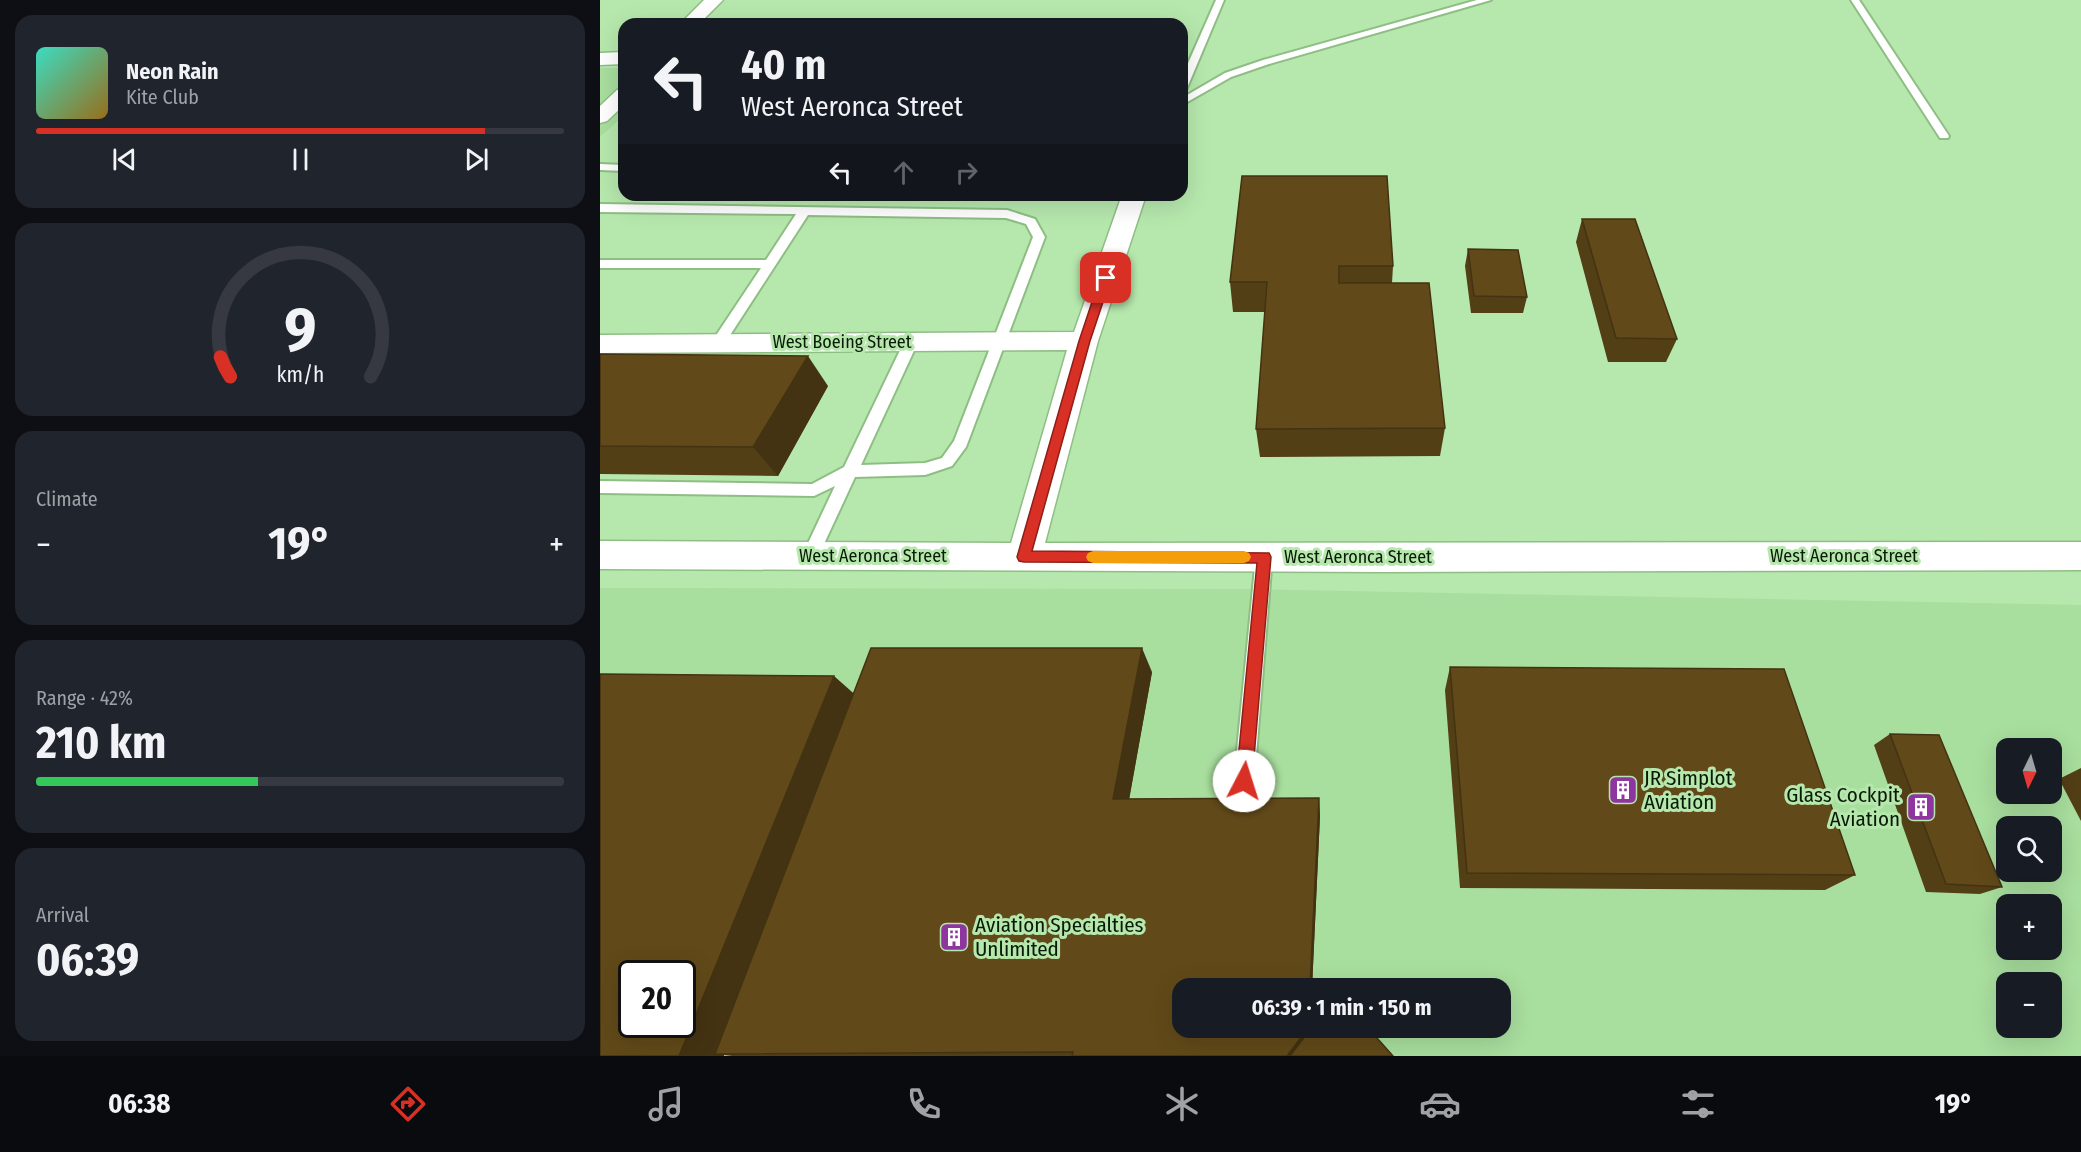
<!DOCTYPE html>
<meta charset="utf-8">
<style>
:root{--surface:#171b24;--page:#20242c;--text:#f1f3f6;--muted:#9ea1a6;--line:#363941;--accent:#d93025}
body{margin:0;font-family:"Fira Sans Condensed",sans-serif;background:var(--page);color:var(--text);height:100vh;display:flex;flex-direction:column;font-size:22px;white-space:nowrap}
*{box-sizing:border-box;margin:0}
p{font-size:20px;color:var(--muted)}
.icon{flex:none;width:33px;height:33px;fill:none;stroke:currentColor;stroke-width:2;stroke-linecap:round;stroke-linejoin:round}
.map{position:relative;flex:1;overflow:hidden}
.panel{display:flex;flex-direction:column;gap:15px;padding:15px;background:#0d0f14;width:600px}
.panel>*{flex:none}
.guide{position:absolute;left:18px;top:18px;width:570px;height:183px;border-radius:18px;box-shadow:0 6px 24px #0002;background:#171b24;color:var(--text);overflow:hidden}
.needle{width:39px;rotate:185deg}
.fabs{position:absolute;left:1396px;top:738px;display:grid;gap:12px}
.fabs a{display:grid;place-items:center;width:66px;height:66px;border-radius:12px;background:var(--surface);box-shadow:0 6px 24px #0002;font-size:30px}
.speed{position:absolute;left:18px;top:960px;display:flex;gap:12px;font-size:30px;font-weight:700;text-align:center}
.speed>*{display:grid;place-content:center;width:78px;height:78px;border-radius:50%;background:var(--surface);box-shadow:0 6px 24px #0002;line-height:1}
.speed .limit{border:3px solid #111;border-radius:9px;background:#fff;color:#111}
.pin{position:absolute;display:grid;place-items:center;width:51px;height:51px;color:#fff;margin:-26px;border-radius:12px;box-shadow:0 3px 9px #0006}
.me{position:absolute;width:66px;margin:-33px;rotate:5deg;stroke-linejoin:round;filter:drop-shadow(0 0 4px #0008)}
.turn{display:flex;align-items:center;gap:21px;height:126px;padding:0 24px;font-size:27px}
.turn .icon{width:78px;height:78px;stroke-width:2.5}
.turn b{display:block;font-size:42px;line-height:51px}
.lanes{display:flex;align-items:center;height:57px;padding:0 24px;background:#0003;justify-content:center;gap:30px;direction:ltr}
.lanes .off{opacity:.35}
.big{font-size:45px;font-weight:700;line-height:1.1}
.panel .tile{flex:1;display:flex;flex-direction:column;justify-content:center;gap:9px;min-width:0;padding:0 21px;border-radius:18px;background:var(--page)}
.panel .dial{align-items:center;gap:0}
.dial svg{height:156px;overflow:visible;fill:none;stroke:var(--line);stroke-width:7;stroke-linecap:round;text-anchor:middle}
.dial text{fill:var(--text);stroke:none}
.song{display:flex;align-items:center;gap:18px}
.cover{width:72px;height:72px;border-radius:9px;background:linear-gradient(135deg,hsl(170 70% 55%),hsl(40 70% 35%))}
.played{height:6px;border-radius:3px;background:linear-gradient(90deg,var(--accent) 85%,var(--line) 85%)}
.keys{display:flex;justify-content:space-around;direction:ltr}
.heat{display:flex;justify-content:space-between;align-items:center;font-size:33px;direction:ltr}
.charge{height:9px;border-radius:4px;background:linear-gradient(90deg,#34c759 42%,var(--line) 0)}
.trip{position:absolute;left:572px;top:978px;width:339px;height:60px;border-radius:18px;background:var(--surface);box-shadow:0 6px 24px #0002;font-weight:700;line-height:60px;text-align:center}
.tab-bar{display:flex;height:96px;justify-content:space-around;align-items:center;background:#090b0e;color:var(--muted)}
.tab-bar .icon{width:42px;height:42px}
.tab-bar .current{color:var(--accent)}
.tab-bar b{font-size:27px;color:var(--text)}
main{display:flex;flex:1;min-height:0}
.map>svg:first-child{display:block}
</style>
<main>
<section class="panel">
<div class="tile">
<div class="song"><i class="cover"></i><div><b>Neon Rain</b><p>Kite Club</p></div></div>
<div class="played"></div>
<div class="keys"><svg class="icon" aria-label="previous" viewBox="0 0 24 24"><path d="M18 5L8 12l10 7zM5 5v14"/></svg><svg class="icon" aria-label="pause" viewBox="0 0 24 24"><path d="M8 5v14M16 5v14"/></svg><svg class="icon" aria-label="next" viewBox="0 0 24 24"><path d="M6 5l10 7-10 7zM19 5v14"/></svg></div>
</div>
<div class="tile dial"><svg viewBox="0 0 100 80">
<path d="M14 69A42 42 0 1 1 86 69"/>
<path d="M14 69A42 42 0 0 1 9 59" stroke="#d93025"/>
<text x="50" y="56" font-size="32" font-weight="700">9</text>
<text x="50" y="72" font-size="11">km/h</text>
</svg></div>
<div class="tile"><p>Climate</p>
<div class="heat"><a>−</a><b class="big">19°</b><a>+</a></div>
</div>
<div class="tile"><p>Range · 42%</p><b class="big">210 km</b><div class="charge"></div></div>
<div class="tile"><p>Arrival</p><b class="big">06:39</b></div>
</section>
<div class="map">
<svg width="1481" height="1056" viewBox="0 0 1481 1056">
<rect width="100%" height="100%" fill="#b6e8ad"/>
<path fill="#a8de9e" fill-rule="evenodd" d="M0 68H24V115L0 137Z
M0 588 644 589 1481 605V1056H0ZM1407 748H1452V794H1407ZM1407 826H1452V872H1407ZM1407 904H1452V950H1407ZM32 974H82V1024H32ZM1407 982H1452V1028H1407ZM582 988H900V1028H582Z"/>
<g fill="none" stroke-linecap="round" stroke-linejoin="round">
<g stroke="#8ebe84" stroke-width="4">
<path id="lane" d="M616 0H624L587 88 582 91V77Z
M877 0H891L669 64 631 77 582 105V98L625 73 663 60Z
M1251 0H1259L1349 136 1348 138H1340Z
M0 164 24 165V171L0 170Z
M0 204 407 210 435 219 445 237 366 447 352 466 325 475 255 477 216 561 210 563 204 561 202 556 235 486 214 496 0 493V481L212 484 244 467 304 342 311 337 318 342 261 465 325 463 342 458 354 441 433 237 426 224 406 218 208 215 123 346 118 348 111 343 161 268H0V260H166L196 214 0 212Z
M664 550 670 552 672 557 654 781 651 788 644 791 637 788 634 781 656 557 658 552Z"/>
</g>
<g stroke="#8ebe84" stroke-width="3">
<path id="street" d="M104 0H123L99 24H80Z
M24 52V64L0 65V53Z
M24 88V105L7 121 0 123V106L17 90Z
M522 195H546L498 341 445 543 1481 542V570L783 572 0 569V541L411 543 467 350 0 353V335L474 332Z"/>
</g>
<use href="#lane" fill="#fff" fill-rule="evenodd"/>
<use href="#street" fill="#fff" fill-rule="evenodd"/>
</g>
<path fill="#533f16" d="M642 176 793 266 792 283 845 428 840 456 660 457 656 429 665 312H633L630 282Z
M982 219 1077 339 1066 362H1008L976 242Z
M868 249 927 297 923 313H871L865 266Z
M0 354 228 386 178 476 0 474Z
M850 667 1255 875 1225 890 860 888 845 690Z
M552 672 529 799 719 798 720 816 710 1031 793 1056H132L124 1055V1056H0L254 694Z
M1290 734 1402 887 1380 894 1326 892 1274 745Z
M1481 768V821L1459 779Z"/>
<path fill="#443312" d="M208 356 228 386 178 476 153 447Z
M542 648 552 672 526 817 513 799Z
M234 676 260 699 115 1054 124 1055V1056H79Z
M719 798 720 816 712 988H710Z
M708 1028H711L710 1034 694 1056H687Z"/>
<path fill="#614919" stroke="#443312" stroke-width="1.5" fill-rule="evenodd" d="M642 176H787L793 266H739V283H829L845 428 656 429 667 282H630Z
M982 219H1035L1077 339 1016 338Z
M868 249 918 250 927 297 874 296Z
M0 354 208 356 153 447 0 446Z
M271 648H542L513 799 719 798 710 988H582V1028H708L687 1056H472L473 1052 115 1054Z
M850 667 1184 669 1255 875 867 873Z
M0 674 234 676 79 1056H0ZM32 974H82V1024H32Z
M1290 734 1339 735 1402 887 1346 884Z
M769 1029 793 1056H690L709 1031Z"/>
<path fill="#d93025" stroke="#8d1f18" stroke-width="1.5" d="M506 275 511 278 490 341 432 551 669 553 671 557 652 781 650 787 644 789 638 787 636 781 657 563 424 562 419 561 417 557 479 341 500 278Z"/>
<path fill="#f59e0b" d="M493 551H644L649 553 651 557 649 561 644 563H493L488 561 486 557 488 553Z"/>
<defs>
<g id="building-square" transform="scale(1.5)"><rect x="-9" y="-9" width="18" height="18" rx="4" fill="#8e35a0" stroke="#b6e8ad"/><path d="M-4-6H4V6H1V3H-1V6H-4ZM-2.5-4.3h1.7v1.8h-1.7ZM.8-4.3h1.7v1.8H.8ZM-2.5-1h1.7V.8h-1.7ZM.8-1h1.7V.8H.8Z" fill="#fff"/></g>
</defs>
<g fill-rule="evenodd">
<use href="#building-square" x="1023" y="790"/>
<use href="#building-square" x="1321" y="807"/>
<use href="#building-square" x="354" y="937"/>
</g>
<g text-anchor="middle" stroke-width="6" stroke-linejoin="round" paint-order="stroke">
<g font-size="18" fill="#091b06" stroke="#b6e8ad">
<text x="242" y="348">West Boeing Street</text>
<text x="273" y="562">West Aeronca Street</text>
<text x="1244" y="562">West Aeronca Street</text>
<text x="758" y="563">West Aeronca Street</text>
</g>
<g font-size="21" fill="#091b06" stroke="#b6e8ad" text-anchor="start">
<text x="1044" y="785">JR Simplot<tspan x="1044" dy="24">Aviation</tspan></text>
<text x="1300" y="802" text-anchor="end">Glass Cockpit<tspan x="1300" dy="24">Aviation</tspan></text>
<text x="375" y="932">Aviation Specialties<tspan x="375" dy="24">Unlimited</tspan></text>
</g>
</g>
</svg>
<div class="fabs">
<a><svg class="needle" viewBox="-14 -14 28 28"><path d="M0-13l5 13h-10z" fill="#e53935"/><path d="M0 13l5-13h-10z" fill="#9ea1a6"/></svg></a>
<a><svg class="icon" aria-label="search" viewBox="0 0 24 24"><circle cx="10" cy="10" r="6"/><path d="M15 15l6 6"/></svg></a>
<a>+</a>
<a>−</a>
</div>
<div class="speed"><div class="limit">20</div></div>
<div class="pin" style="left:506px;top:278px;background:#d93025"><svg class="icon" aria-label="arrive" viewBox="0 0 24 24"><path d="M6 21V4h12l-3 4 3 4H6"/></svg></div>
<svg class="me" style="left:644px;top:781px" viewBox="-20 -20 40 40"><circle r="19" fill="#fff"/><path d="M0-13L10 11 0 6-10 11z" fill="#d93025"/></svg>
<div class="trip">06:39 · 1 min · 150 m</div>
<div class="guide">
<div class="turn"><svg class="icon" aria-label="left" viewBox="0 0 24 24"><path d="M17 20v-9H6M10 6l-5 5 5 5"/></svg><div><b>40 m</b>West Aeronca Street</div></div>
<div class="lanes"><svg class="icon" aria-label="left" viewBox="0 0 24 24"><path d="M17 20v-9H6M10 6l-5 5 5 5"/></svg><svg class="icon off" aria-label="ahead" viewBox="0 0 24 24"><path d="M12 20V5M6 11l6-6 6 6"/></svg><svg class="icon off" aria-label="right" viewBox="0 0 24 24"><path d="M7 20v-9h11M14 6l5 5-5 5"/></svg></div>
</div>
</div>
</main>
<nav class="tab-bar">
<b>06:38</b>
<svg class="icon current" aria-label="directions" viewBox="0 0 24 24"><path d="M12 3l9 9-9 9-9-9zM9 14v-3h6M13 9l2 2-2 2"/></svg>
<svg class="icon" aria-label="music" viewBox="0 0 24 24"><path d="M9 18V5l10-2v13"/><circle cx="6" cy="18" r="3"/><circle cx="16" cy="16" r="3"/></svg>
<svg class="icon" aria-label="phone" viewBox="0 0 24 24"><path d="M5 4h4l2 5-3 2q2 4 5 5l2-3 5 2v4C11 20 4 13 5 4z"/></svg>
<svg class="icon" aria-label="climate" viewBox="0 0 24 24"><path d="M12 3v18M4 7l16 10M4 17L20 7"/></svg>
<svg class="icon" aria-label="car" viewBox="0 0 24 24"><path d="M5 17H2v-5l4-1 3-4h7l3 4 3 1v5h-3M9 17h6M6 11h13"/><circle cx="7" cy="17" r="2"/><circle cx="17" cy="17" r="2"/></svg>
<svg class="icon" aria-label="filters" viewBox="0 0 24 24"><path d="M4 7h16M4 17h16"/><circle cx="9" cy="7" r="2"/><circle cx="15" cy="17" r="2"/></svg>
<b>19°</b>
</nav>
